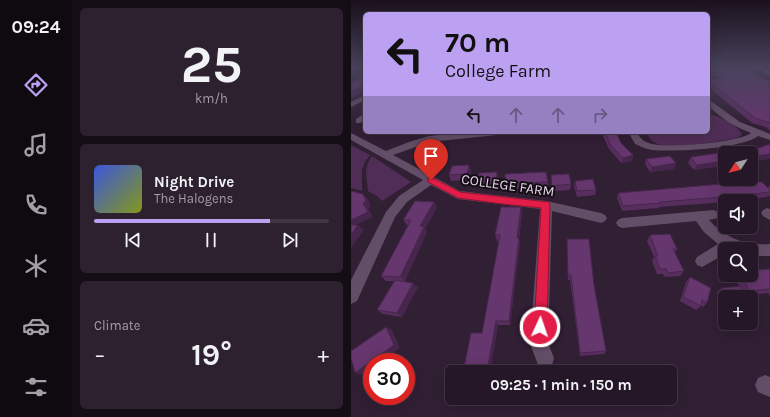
<!DOCTYPE html>
<meta charset="utf-8">
<style>
:root{--surface:#251727;--page:#2d202f;--text:#f1f3f6;--muted:#a39fa7;--line:#423644;--accent:#bca0f2}
body{margin:0;font-family:Karla,sans-serif;background:var(--page);color:var(--text);height:100vh;display:flex;flex-direction:column;font-size:15px;white-space:nowrap}
*{box-sizing:border-box;margin:0}
p{font-size:13px;color:var(--muted)}
.icon{flex:none;width:22px;height:22px;fill:none;stroke:currentColor;stroke-width:2;stroke-linecap:round;stroke-linejoin:round}
.map{position:relative;flex:1;overflow:hidden}
.drawer{display:flex;flex-direction:column;gap:8px;padding:8px;background:#140d15;width:279px}
.drawer>*{flex:none}
.top-card{position:absolute;left:12px;top:12px;width:347px;height:122px;border-radius:6px;box-shadow:0 4px 16px #0002,0 0 0 1px var(--line);background:#bca0f2;color:#111;overflow:hidden}
.needle{width:26px;rotate:234deg}
.controls{position:absolute;left:367px;top:146px;display:grid;gap:8px}
.controls a{display:grid;place-items:center;width:40px;height:40px;border-radius:6px;background:var(--surface);box-shadow:0 4px 16px #0002,0 0 0 1px var(--line);font-size:20px}
.speed{position:absolute;left:12px;top:353px;display:flex;gap:8px;font-size:20px;font-weight:700;text-align:center}
.speed>*{display:grid;place-content:center;width:52px;height:52px;border-radius:50%;background:var(--surface);box-shadow:0 4px 16px #0002,0 0 0 1px var(--line);line-height:1}
.speed .limit{border:6px solid #d22;background:#fff;color:#111}
.pin{position:absolute;display:grid;place-items:center;width:34px;height:34px;color:#fff;margin:-41px -17px;border-radius:50% 50% 50% 0;rotate:-45deg;box-shadow:0 0 4px #0007}
.pin .icon{rotate:45deg}
.me{position:absolute;width:44px;margin:-22px;rotate:3deg;stroke-linejoin:round;filter:drop-shadow(0 0 3px #0008)}
.turn{display:flex;align-items:center;gap:14px;height:84px;padding:0 16px;font-size:18px}
.turn .icon{width:52px;height:52px;stroke-width:2.5}
.turn b{display:block;font-size:28px;line-height:34px}
.lanes{display:flex;align-items:center;height:38px;padding:0 16px;background:#0003;justify-content:center;gap:20px;direction:ltr}
.lanes .off{opacity:.35}
.big{font-size:30px;font-weight:700;line-height:1.1}
.drawer .widget{flex:1;display:flex;flex-direction:column;justify-content:center;gap:6px;min-width:0;padding:0 14px;border-radius:6px;background:var(--page)}
.drawer .dial{align-items:center;gap:0}
.dial b{font-size:52px;line-height:1}
.song{display:flex;align-items:center;gap:12px}
.cover{width:48px;height:48px;border-radius:6px;background:linear-gradient(135deg,hsl(230 70% 55%),hsl(70 70% 35%))}
.played{height:4px;border-radius:2px;background:linear-gradient(90deg,var(--accent) 75%,var(--line) 75%)}
.keys{display:flex;justify-content:space-around;direction:ltr}
.heat{display:flex;justify-content:space-between;align-items:center;font-size:22px;direction:ltr}
.trip{position:absolute;left:94px;top:365px;width:232px;height:40px;border-radius:6px;background:var(--surface);box-shadow:0 4px 16px #0002,0 0 0 1px var(--line);font-weight:700;line-height:40px;text-align:center}
main{display:flex;flex:1;min-height:0}
.menu{display:flex;flex-direction:column;width:72px;justify-content:space-around;align-items:center;background:#0f0910;color:var(--muted)}
.menu .icon{width:28px;height:28px}
.menu .on{color:var(--accent)}
.menu b{font-size:18px;color:var(--text)}
.map>svg:first-child{display:block}
</style>
<main>
<nav class="menu">
<b>09:24</b>
<svg class="icon on" aria-label="directions" viewBox="0 0 24 24"><path d="M12 3l9 9-9 9-9-9zM9 14v-3h6M13 9l2 2-2 2"/></svg>
<svg class="icon" aria-label="music" viewBox="0 0 24 24"><path d="M9 18V5l10-2v13"/><circle cx="6" cy="18" r="3"/><circle cx="16" cy="16" r="3"/></svg>
<svg class="icon" aria-label="phone" viewBox="0 0 24 24"><path d="M5 4h4l2 5-3 2q2 4 5 5l2-3 5 2v4C11 20 4 13 5 4z"/></svg>
<svg class="icon" aria-label="climate" viewBox="0 0 24 24"><path d="M12 3v18M4 7l16 10M4 17L20 7"/></svg>
<svg class="icon" aria-label="car" viewBox="0 0 24 24"><path d="M5 17H2v-5l4-1 3-4h7l3 4 3 1v5h-3M9 17h6M6 11h13"/><circle cx="7" cy="17" r="2"/><circle cx="17" cy="17" r="2"/></svg>
<svg class="icon" aria-label="filters" viewBox="0 0 24 24"><path d="M4 7h16M4 17h16"/><circle cx="9" cy="7" r="2"/><circle cx="15" cy="17" r="2"/></svg>
</nav>
<section class="drawer">
<div class="widget dial"><b>25</b><p>km/h</p></div>
<div class="widget">
<div class="song"><i class="cover"></i><div><b>Night Drive</b><p>The Halogens</p></div></div>
<div class="played"></div>
<div class="keys"><svg class="icon" aria-label="previous" viewBox="0 0 24 24"><path d="M18 5L8 12l10 7zM5 5v14"/></svg><svg class="icon" aria-label="pause" viewBox="0 0 24 24"><path d="M8 5v14M16 5v14"/></svg><svg class="icon" aria-label="next" viewBox="0 0 24 24"><path d="M6 5l10 7-10 7zM19 5v14"/></svg></div>
</div>
<div class="widget"><p>Climate</p>
<div class="heat"><a>−</a><b class="big">19°</b><a>+</a></div>
</div>
</section>
<div class="map">
<svg width="419" height="417" viewBox="0 0 419 417">
<rect width="100%" height="100%" fill="#311f34"/>
<path fill="#502d56" d="M357 114C368 116 385 124 391 134L387 138C368 141 324 150 307 144 301 142 298 137 294 132H357Z
M0 145 19 155 14 162 11 170V191L0 188Z
M21 156 60 182 31 201 26 196 17 191C16 178 12 168 21 156Z"/>
<g fill="none" stroke-linecap="round" stroke-linejoin="round">
<path fill="#634e67" fill-rule="evenodd" d="M14 95V100L0 107V102Z
M357 99 389 122 419 134V140L407 136C390 149 324 152 301 150 295 149 289 146 284 144L279 135 280 133H286C290 139 293 142 301 144 316 148 387 143 400 133 384 127 369 118 357 105Z
M11 115H14V121L8 123H5V119Z
M120 132H150L146 135 79 142 42 155 109 191 195 201 250 213 254 215 256 218 254 221 250 223 201 211 197 343 203 358 201 365 194 367 187 365 179 343 189 209 107 199 80 185 56 202 44 217 6 301 0 304V280L35 212 48 196 72 180 0 140V133L35 151 58 142 78 136Z
M416 208 419 209V220L412 216 410 213 412 210Z
M363 210 367 212 369 215 367 218 358 220C374 238 395 246 419 244V256H400V249H374V254L351 267 346 265 344 261 346 257 367 244 353 232 345 221 271 228 267 226 265 223 267 220 271 218Z
M414 375 419 377V397L407 392 404 385 407 378Z"/>
<path fill="#9f73a5" fill-rule="evenodd" d="M406 68H413L419 71V75Z"/>
</g>
<path fill="#582e5f" fill-rule="evenodd" d="M357 68 419 82V130L416 129 417 128 401 123 366 94 357 85ZM364 76 366 79H359L357 78V77Z
M253 132 270 143 282 155 281 161 270 163 258 149 252 136Z
M419 144V158L417 159 400 162V153L343 170 337 163 340 157 405 149Z
M295 159 325 163 323 169 299 172 294 164Z
M120 170 118 180 100 181 98 175Z
M200 175 220 184 219 190 201 191Z
M148 178 147 187 128 189 126 183Z
M224 181 245 190 244 195 226 197 223 186Z
M197 182V187L155 189 154 183Z
M407 182 417 187 419 186V197L417 195 416 197 383 201H374V202L308 207V208L271 211 266 198 267 193Z
M83 202 86 207 74 229 76 232 54 281H50L67 287 51 317 32 314 26 310 44 281H35L30 276 57 225H56L52 220Z
M171 212 168 239 169 243 159 325H147L139 372H112L131 333 148 241H146L144 235Z
M299 235 326 249 324 252 333 271 329 276 314 277 312 274H306L301 261 303 257 296 241Z
M216 239 243 285 255 351 253 354 229 356 219 280H217Z
M419 269V296L417 293 396 295 397 297H374V308L366 292 371 288 388 286 381 275H400L406 270Z
M339 277 356 303 352 307 350 306 345 310 329 301 335 282Z"/>
<path fill="#47264d" d="M0 68H14V69L0 73Z
M14 85V91L2 98 0 95V92Z
M419 154V158L417 159 400 162V157Z
M282 155 281 161 270 163 272 158Z
M374 161V166L343 170 346 165Z
M325 163 323 169 299 172 301 167Z
M118 165 120 170 118 180 116 174Z
M146 172 148 178 147 187 145 182Z
M12 194 17 199 20 207 17 208 22 217 2 226 0 224V220L12 203Z
M83 202 86 207 74 229 76 232 54 281 49 277 69 226Z
M170 207 171 212 168 239 169 243 159 325 158 321 166 238Z
M7 225 13 230 0 248V235Z
M62 283 67 287 51 317 46 313Z
M145 321 147 325 139 372H136Z
M35 327 41 330 49 348 30 362H21V369L12 375 4 373Z"/>
<path fill="#66366e" stroke="#47264d" fill-rule="evenodd" d="M357 68H393L419 82V123L404 118 368 89 357 79ZM366 72 370 76 366 79H359L357 78 358 73Z
M10 77H14V85L0 92V83Z
M254 132H265L270 143 282 155 272 158 259 144Z
M419 144V154L400 157V153H374V161L346 165 340 157 403 148 405 149Z
M319 156 325 163 301 167 295 159Z
M118 165 116 174 98 175 101 166Z
M146 172 145 182 126 183 128 173Z
M195 172 197 182 154 183V174Z
M218 174 220 184 201 186 200 175Z
M242 179 245 190 226 191 224 181Z
M405 181 407 182H411L419 190V192L385 196 309 202 310 203 272 206 267 193Z
M0 191 12 194 15 201 12 203 17 212 0 220Z
M64 201 83 202 69 226 73 227 49 277 30 276 60 220H52Z
M150 207H170L166 238H168L158 321H145L136 372H112L120 333H131L149 235H144Z
M0 225H7L0 235Z
M319 234 326 249H322L333 271 317 273 315 269H309L304 256H307L299 235Z
M216 239H238L243 285 255 351 229 353 220 275H217Z
M400 268H404L406 270 419 269V289L399 291 389 275H400Z
M339 277 360 288 356 303 351 300 350 306 332 297Z
M44 280 62 283 46 313 26 310Z
M390 286 397 297H376L371 288Z
M35 327 43 345 4 373 0 358V351Z"/>
<linearGradient id="sky" x2="0" y2="1"><stop stop-color="#1b111d"/><stop offset="0.54" stop-color="#48425c"/><stop offset="1" stop-color="#48425c" stop-opacity="0"/></linearGradient>
<rect width="419" height="126" fill="url(#sky)"/>
<path fill="#e11d48" stroke="#92132f" d="M80 177 109 192 198 202 199 205 196 327 194 332 189 334 185 332 183 327 190 208 152 204 107 198 77 182V178Z"/>
<g text-anchor="middle" stroke-width="4" stroke-linejoin="round" paint-order="stroke">
<g font-size="14" fill="#e2d6e4" stroke="#150d16">
<text transform="translate(157 185) rotate(8)" y="5">COLLEGE FARM</text>
</g>
</g>
</svg>
<div class="controls">
<a><svg class="needle" viewBox="-14 -14 28 28"><path d="M0-13l5 13h-10z" fill="#e53935"/><path d="M0 13l5-13h-10z" fill="#a39fa7"/></svg></a>
<a><svg class="icon" aria-label="sound" viewBox="0 0 24 24"><path d="M4 9h4l5-4v14l-5-4H4zM17 9q2 3 0 6"/></svg></a>
<a><svg class="icon" aria-label="search" viewBox="0 0 24 24"><circle cx="10" cy="10" r="6"/><path d="M15 15l6 6"/></svg></a>
<a>+</a>
</div>
<div class="speed"><div class="limit">30</div></div>
<div class="pin" style="left:80px;top:180px;background:#d93025"><svg class="icon" aria-label="arrive" viewBox="0 0 24 24"><path d="M6 21V4h12l-3 4 3 4H6"/></svg></div>
<svg class="me" style="left:189px;top:327px" viewBox="-20 -20 40 40"><circle r="17" fill="#e11d48" stroke="#fff" stroke-width="3"/><path d="M0-11L8 9 0 5-8 9z" fill="#fff"/></svg>
<div class="trip">09:25 · 1 min · 150 m</div>
<div class="top-card">
<div class="turn"><svg class="icon" aria-label="left" viewBox="0 0 24 24"><path d="M17 20v-9H6M10 6l-5 5 5 5"/></svg><div><b>70 m</b>College Farm</div></div>
<div class="lanes"><svg class="icon" aria-label="left" viewBox="0 0 24 24"><path d="M17 20v-9H6M10 6l-5 5 5 5"/></svg><svg class="icon off" aria-label="ahead" viewBox="0 0 24 24"><path d="M12 20V5M6 11l6-6 6 6"/></svg><svg class="icon off" aria-label="ahead" viewBox="0 0 24 24"><path d="M12 20V5M6 11l6-6 6 6"/></svg><svg class="icon off" aria-label="right" viewBox="0 0 24 24"><path d="M7 20v-9h11M14 6l5 5-5 5"/></svg></div>
</div>
</div>
</main>
